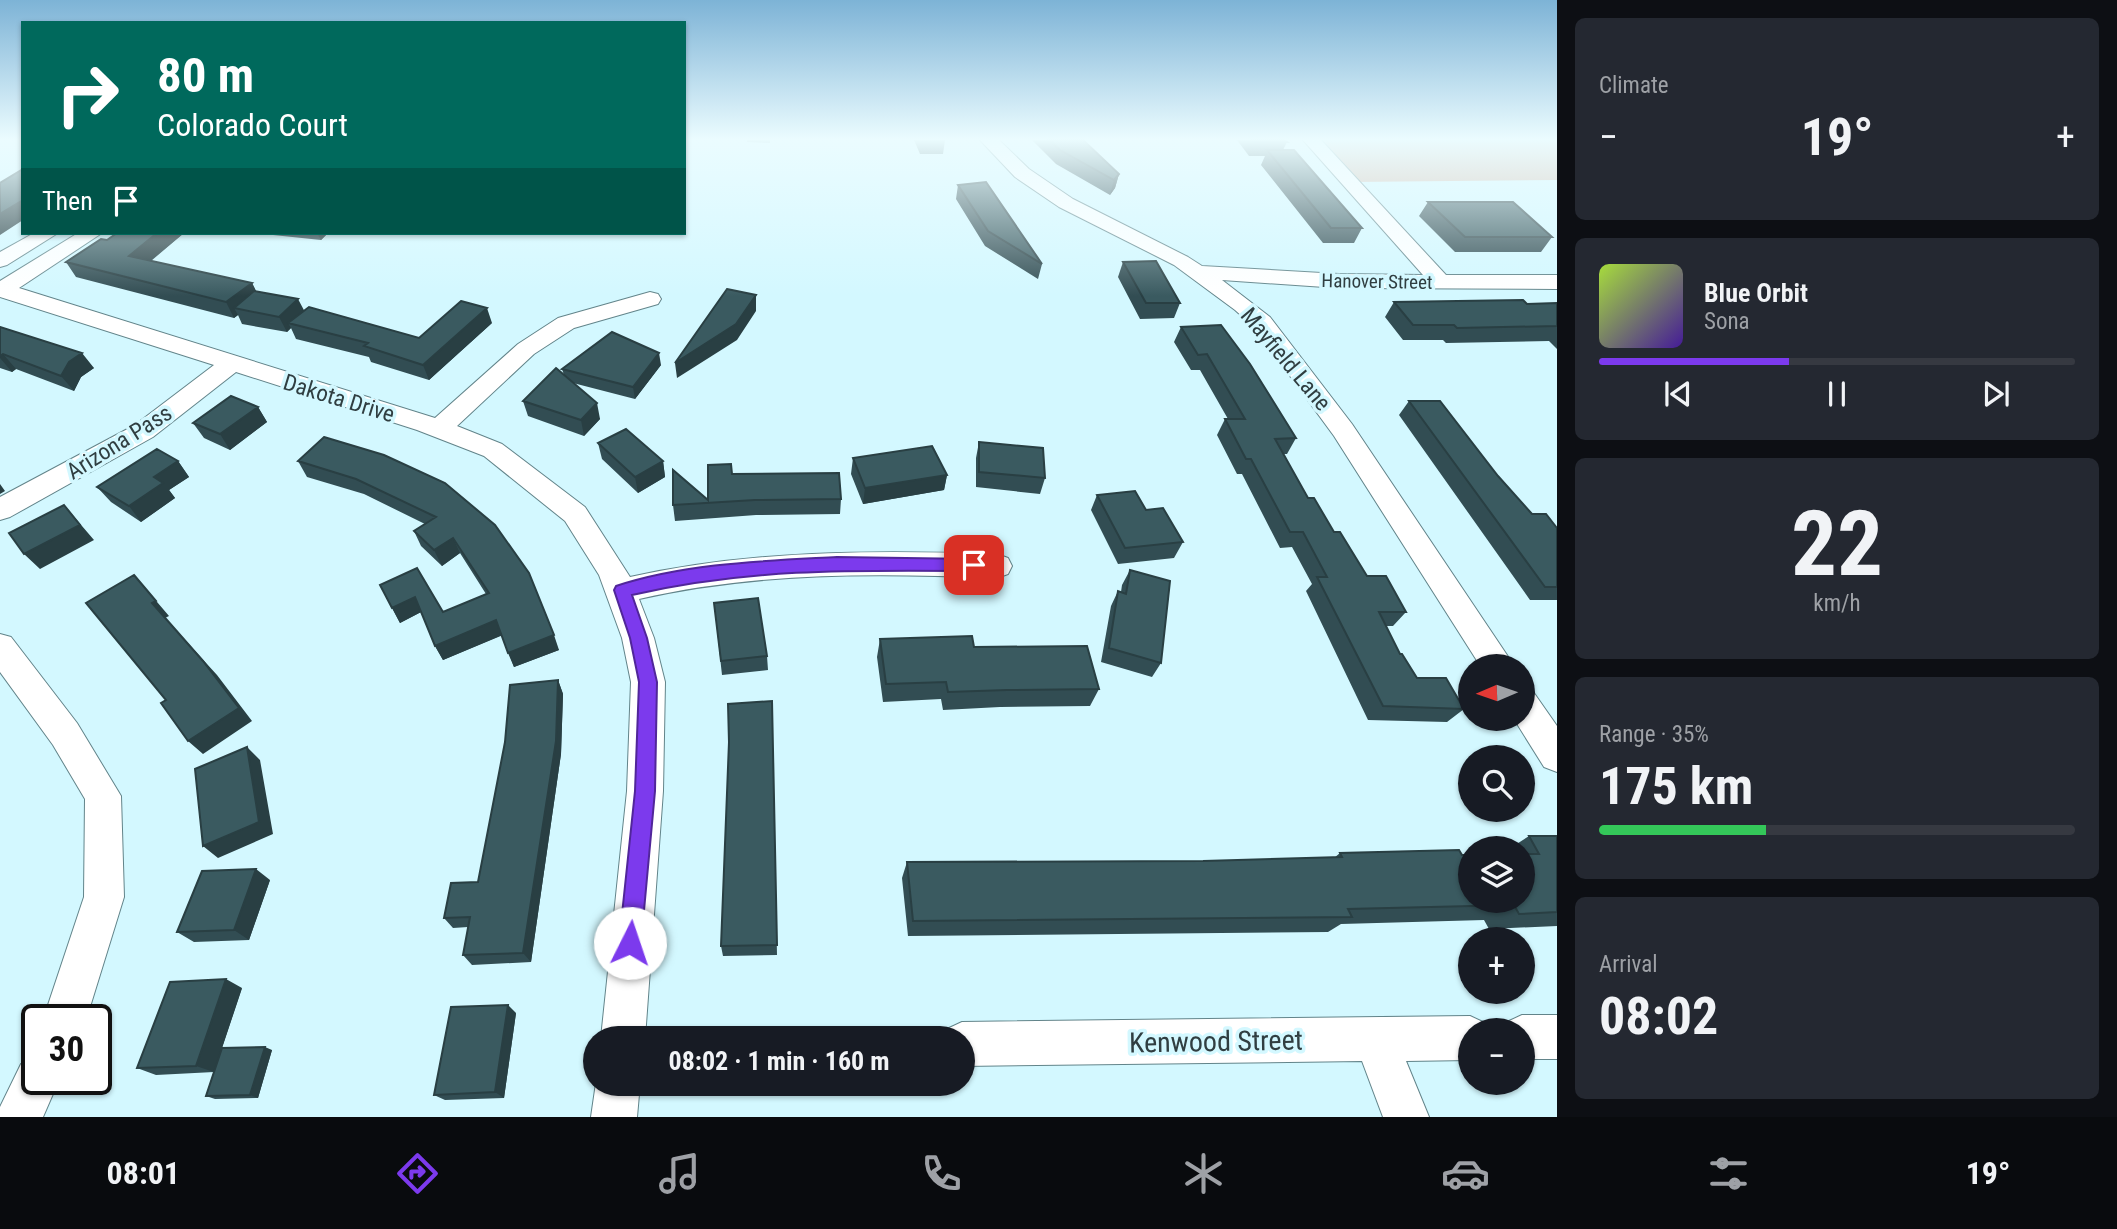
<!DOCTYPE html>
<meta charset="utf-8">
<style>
:root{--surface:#171b24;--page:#242831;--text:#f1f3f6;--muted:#9ea1a6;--line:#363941;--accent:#7c3aed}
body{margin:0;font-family:"Roboto Condensed",sans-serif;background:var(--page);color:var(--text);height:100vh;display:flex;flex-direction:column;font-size:26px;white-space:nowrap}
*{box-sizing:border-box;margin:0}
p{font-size:23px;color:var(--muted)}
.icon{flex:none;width:38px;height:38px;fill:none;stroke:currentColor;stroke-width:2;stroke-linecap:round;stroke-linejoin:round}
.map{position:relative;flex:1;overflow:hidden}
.panel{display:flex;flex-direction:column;gap:18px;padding:18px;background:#0d0f14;width:560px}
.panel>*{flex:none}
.hud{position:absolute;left:21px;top:21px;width:665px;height:214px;border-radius:0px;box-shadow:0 2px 5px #0004;background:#00695c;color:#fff;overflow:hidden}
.needle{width:46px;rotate:268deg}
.buttons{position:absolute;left:1458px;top:654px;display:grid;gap:14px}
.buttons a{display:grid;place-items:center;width:77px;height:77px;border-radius:50%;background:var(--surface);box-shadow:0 2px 5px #0004;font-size:35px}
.speed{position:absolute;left:21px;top:1004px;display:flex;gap:14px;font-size:35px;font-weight:700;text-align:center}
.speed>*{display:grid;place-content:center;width:91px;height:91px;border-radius:50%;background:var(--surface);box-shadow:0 2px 5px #0004;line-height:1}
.speed .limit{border:4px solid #111;border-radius:10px;background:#fff;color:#111}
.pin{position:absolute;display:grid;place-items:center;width:60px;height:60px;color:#fff;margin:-30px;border-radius:14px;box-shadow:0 4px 10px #0006}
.me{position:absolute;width:77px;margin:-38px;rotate:4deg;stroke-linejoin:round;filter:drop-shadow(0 0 5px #0008)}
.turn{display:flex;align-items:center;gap:24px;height:147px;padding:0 21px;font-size:32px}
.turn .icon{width:91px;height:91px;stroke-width:2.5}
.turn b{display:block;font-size:49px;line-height:60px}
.then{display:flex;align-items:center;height:66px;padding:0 21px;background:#0003;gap:14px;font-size:26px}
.big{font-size:52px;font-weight:700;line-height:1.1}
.panel .widget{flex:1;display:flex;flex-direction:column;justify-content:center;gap:10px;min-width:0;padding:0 24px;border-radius:10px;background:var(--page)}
.panel .dial{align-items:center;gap:0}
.dial b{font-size:91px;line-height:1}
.song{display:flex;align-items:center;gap:21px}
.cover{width:84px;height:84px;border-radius:10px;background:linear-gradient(135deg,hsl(80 70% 55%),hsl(260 70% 35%))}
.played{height:7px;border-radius:4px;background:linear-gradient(90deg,var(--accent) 40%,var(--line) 40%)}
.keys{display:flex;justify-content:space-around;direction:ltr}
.heat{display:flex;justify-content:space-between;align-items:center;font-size:38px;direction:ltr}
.charge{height:10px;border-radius:5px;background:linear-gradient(90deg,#34c759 35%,var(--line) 0)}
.trip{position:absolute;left:583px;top:1026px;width:392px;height:70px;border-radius:35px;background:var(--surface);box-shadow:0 2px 5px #0004;font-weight:700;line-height:70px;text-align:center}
.tab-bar{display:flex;height:112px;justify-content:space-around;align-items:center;background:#090b0e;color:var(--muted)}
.tab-bar .icon{width:49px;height:49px}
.tab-bar .active{color:var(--accent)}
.tab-bar b{font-size:32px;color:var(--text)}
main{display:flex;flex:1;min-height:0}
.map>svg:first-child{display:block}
</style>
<main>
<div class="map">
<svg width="1557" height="1117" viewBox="0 0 1557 1117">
<rect width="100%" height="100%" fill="#d3f8ff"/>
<path fill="#d5b6a4" d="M1312 140H1557V180L1351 182Z"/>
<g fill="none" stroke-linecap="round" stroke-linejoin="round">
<g stroke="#62848a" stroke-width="2">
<path id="street" d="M980 140H999L1029 169 1073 199 1188 257 1202 266 1339 274 1423 275 1303 140H1321L1446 275H1557V289L1339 288 1222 280 1270 317 1352 424 1515 667H1481L1334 436 1254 327 1235 310 1174 265 1059 207 1015 177Z
M34 233H58L7 265 0 267V252Z
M78 233H102L19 288 435 418 518 344 558 318 650 292 658 294 661 299 658 304 574 328 534 354 457 426 502 444 585 507 630 577C752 550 873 550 997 554L1008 558 1012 566 1008 574 997 578C876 573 757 572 639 599L654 638 665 682 663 791 645 1038H601L627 791 631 682 622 638 599 575 565 521 484 456 417 430 236 372 153 437 10 517 0 520V497L135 425 214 365 0 297V281Z
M0 634 11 637 77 723 121 796 124 897 86 1020H43L84 897 85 799 53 745 0 672Z
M1522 688 1534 693 1557 726V772L1544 767 1514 719H1522Z
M1522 1015H1557V1059H1522V1031H1503L1507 1022Z
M1470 1016 1485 1023 1489 1031H1470V1060L1406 1061 1429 1117H1383L1362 1061 962 1066V1038H943L947 1029 962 1022Z
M37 1058V1080H59L43 1117H0V1107L21 1064Z
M596 1083H640L637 1117H591Z"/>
</g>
<use href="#street" fill="#fff" fill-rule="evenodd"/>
</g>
<path fill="#324d53" d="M747 140H770V143L747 142Z
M914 140H945L943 154H920Z
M1032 140H1083L1119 174 1115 188 1110 195 1056 164Z
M1237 140H1284L1287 142 1283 150 1362 228 1354 243H1323L1261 165 1265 156H1249Z
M958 185 1042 264 1038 279 985 246 956 199Z
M1428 202 1552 237 1541 252H1455L1419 216Z
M117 233H192L190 234 184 233 151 261 252 283 256 291 304 311 419 338 492 323 429 380 371 362 369 357 296 339 291 328 287 332 242 324 238 315 234 318 76 277 66 262 107 240Z
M254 233H328L321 240Z
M1123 262 1180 303 1174 318 1140 319 1118 277Z
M1394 302 1527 304 1557 303V349L1549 341 1446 343 1443 340H1403L1385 317Z
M0 327 94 368 81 377 74 391 16 369 12 372 0 368Z
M1181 327 1296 438 1287 454H1283L1308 498 1367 576 1406 612 1393 626H1386L1400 654 1417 678 1464 709 1447 722 1368 720 1306 591 1312 584 1292 547 1280 548 1242 474H1237L1217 435 1225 419H1228L1200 370H1191L1174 342Z
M661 365 635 399 573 383 600 419 584 436 528 416 523 401 564 375 562 369Z
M1409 401 1498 476 1532 514 1557 528V600H1530L1399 415Z
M258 407 267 422 230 450 204 438 193 423Z
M979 442 1045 478 1040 494 976 487V458Z
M598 443 663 461 665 477 638 493 602 459Z
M384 455 559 650 514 667 502 635 443 660 435 646 421 612 400 623 380 585 443 612 486 594 460 553 442 566 421 546 414 531 425 524 364 494 307 477 298 461Z
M853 458 947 475 944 490 863 504 851 474Z
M178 461 189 477 169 490 175 498 141 522 111 502 97 487Z
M732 474 841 499 840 514 756 515 675 521 673 505 708 500Z
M1097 495 1146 510 1183 542 1174 558 1118 564 1091 510Z
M1130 570 1161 663 1152 677 1101 662 1111 606 1118 591 1121 592 1122 585Z
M714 603 767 656 768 670 722 675Z
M880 639 974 647 1099 689 1090 706 1000 707 943 710 941 699 883 702 877 657Z
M558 680 563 694 561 754 531 962 472 965 463 955 468 927 453 928 444 918 478 882Z
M772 701 777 955 723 956 721 946 729 742Z
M1529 836H1557V926L1489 929 1484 920 1341 924 1328 932 908 936 902 878 907 862 1203 861 1334 858 1340 853 1462 855 1522 901V849H1509Z
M270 880 249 940 194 942 177 932Z
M242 988 222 1048 272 1050 258 1098 215 1099 206 1096 214 1072 156 1075 137 1068Z
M516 1013 504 1098 445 1100 434 1095Z"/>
<path fill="#293f43" d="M1119 174 1115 188 1110 195 1114 180Z
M23 200V220L0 235V214Z
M157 233H184L138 271 129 256Z
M317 233H328L321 240Z
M252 283 260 299 234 308 238 315 234 318 226 302Z
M756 295V311L737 340 677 378 675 363Z
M298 299 306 314 288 323 291 328 287 332 279 317Z
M487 308 492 323 429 380 423 365Z
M82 353 94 368 81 377 74 391 61 376 69 362Z
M659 353 661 365 635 399 633 387Z
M3 354 16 369 12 372 0 358V356Z
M597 403 600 419 584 436 581 420Z
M258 407 267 422 230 450 220 434Z
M178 461 189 477 169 490 175 498 141 522 129 506 154 477Z
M663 461 665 477 638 493 635 477Z
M947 475 944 490 863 504 865 488Z
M0 484 5 491 0 494Z
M64 505 94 540 40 569 24 554Z
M453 538 460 553 442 566 434 550Z
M134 575 169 616 165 618 217 675 252 721 203 754 188 741 152 603Z
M415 597 423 611 400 623 392 608Z
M496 620 503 635 443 660 435 646Z
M554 635 559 650 514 667 508 653Z
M558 680 563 694 561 754 531 962 523 953Z
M247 747 260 760 273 834 218 858 203 846Z
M256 869 270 880 249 940 234 930Z
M226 979 242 988 214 1072 196 1066Z
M508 1005 516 1013 504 1098 495 1092Z
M265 1047 272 1050 258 1098 250 1095Z"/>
<path fill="#3a5a60" stroke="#293f43" stroke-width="2" d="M1049 140H1083L1119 174 1114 180 1060 150Z
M1253 140H1284L1287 142H1255Z
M1267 150H1294L1362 228H1331Z
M23 169V200L0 214V183Z
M986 182 1042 264 988 231 958 185Z
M1428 202H1513L1552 237H1465Z
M117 233H157L129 256 252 283 226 302 66 262 101 239 107 240Z
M1156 261 1180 303H1146L1123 262Z
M727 289 756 295 736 324 675 363Z
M254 291 298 299 279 317 234 308Z
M1523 300 1527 304 1557 303V326L1457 328 1454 325H1413L1394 302Z
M461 301 487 308 423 365 364 346 368 343 288 323 309 307 419 338Z
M1221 325 1250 364 1296 438 1275 439 1308 498H1314L1334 532H1340L1367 576H1386L1406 612H1379L1400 654H1402L1417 678H1446L1464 709 1383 706 1317 577H1327L1303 532H1290L1251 459H1246L1225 419H1245L1207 354 1198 355 1181 327Z
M0 327 82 353 69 362 61 376 3 354 0 356Z
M612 332 659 353 633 387 562 369Z
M556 368 597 403 581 420 523 401Z
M231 396 258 407 220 434 193 423Z
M1409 401H1440L1498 476 1532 514H1546L1557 528V587H1545Z
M626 429 663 461 635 477 598 443Z
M324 437 384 455 445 483 495 525 529 573 554 635 508 653 496 620 435 646 415 597 392 608 380 585 417 568 443 612 489 593 453 538 434 550 414 531 436 517 356 479 298 461Z
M979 442 1043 448 1045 478 979 472Z
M932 446 947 475 865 488 853 458Z
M157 449 178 461 154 477 163 483 129 506 97 487Z
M731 464 732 474 839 473 841 499 755 500 673 505V470L708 500V465Z
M1135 491 1146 510 1163 508 1183 542 1125 548 1097 495Z
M64 505 80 525 24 554 9 533Z
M1130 570 1170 581 1161 663 1109 648 1118 591 1126 594Z
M134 575 156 601 152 603 203 661 239 708 188 741 161 703 166 700 86 603Z
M758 598 767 656 721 661 714 603Z
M972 636 974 647 1087 646 1099 689 1007 690 948 692 946 682 886 684 880 639Z
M558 680 556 741 523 953 463 955 470 917 444 918 451 883 478 882 505 742 510 685Z
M772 701 777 945 721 946 729 742 728 704Z
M247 747 259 822 203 846 195 769Z
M1529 836H1557V912L1519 914 1514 905 1348 909 1352 917 913 921 907 862 1203 861 1342 857 1340 853 1459 850 1462 855H1470V901H1522V854H1539Z
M256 869 234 930 177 932 202 871Z
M226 979 196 1066 137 1068 170 982Z
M508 1005 495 1092 434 1095 451 1007Z
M265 1047 250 1095 206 1096 222 1048Z"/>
<linearGradient id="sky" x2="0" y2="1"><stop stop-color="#7db3d6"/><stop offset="0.47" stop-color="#ebfcff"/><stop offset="1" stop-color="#ebfcff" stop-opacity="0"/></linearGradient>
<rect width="1557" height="296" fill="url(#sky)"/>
<path fill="#7c3aed" stroke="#51269a" stroke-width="2" d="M837 557 974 559 982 565 974 571C856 570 748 568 632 595L647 638 657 682 655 791 641 943 638 951 630 954 622 951 619 943 635 791 639 682 630 638 614 590 616 586C686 563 764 561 837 557Z"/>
<g text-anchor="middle" stroke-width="7" stroke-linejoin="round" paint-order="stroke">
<g font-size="19" fill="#303e41" stroke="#d3f8ff">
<text transform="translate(1377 281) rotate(1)" y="7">Hanover Street</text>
</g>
<g font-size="23" fill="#303e41" stroke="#d3f8ff">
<text transform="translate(1286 359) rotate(50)" y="8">Mayfield Lane</text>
<text transform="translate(339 398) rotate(17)" y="8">Dakota Drive</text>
<text transform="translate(119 442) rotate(-32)" y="8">Arizona Pass</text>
</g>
<g font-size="28" fill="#303e41" stroke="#d3f8ff">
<text transform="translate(1216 1041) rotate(-1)" y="10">Kenwood Street</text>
</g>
</g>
</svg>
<div class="buttons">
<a><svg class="needle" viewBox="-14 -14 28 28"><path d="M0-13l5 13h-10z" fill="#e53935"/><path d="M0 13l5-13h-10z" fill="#9ea1a6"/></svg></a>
<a><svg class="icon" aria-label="search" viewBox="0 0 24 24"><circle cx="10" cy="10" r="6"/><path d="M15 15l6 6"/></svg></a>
<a><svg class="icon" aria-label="layers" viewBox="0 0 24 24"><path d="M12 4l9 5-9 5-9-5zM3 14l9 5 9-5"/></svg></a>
<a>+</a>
<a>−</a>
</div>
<div class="speed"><div class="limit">30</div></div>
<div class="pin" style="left:974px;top:565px;background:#d93025"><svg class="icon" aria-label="arrive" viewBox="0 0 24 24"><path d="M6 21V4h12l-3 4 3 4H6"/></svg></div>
<svg class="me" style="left:630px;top:943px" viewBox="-20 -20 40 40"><circle r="19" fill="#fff"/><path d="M0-13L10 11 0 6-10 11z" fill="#7c3aed"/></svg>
<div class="trip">08:02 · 1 min · 160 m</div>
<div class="hud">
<div class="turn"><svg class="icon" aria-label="right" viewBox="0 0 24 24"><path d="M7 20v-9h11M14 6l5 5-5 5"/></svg><div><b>80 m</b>Colorado Court</div></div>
<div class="then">Then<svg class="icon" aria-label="arrive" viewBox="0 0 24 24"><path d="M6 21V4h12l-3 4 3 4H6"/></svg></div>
</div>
</div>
<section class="panel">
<div class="widget"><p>Climate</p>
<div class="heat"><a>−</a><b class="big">19°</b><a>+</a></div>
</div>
<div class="widget">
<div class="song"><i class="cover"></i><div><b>Blue Orbit</b><p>Sona</p></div></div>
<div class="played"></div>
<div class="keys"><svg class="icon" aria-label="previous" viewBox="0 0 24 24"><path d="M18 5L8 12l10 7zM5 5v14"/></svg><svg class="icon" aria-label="pause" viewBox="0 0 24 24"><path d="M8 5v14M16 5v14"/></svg><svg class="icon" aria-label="next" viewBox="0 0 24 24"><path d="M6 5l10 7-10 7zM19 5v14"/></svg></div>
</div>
<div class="widget dial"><b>22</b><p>km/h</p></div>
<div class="widget"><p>Range · 35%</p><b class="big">175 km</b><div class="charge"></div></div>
<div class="widget"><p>Arrival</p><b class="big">08:02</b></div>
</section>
</main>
<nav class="tab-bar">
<b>08:01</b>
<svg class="icon active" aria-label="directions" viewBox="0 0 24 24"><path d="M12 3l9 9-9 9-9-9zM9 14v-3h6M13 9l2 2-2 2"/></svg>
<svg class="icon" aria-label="music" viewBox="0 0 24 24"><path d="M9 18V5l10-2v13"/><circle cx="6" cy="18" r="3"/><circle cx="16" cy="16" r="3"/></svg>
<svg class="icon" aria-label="phone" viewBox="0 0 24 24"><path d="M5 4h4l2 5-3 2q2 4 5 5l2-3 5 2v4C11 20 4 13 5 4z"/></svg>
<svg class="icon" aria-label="climate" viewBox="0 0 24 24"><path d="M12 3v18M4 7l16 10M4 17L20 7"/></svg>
<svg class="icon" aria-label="car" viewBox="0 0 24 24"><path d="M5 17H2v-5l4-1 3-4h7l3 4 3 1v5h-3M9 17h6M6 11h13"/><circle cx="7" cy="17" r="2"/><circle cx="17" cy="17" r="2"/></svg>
<svg class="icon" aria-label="filters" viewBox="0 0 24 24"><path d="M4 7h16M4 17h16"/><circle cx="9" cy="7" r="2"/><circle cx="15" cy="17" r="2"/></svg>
<b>19°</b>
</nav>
